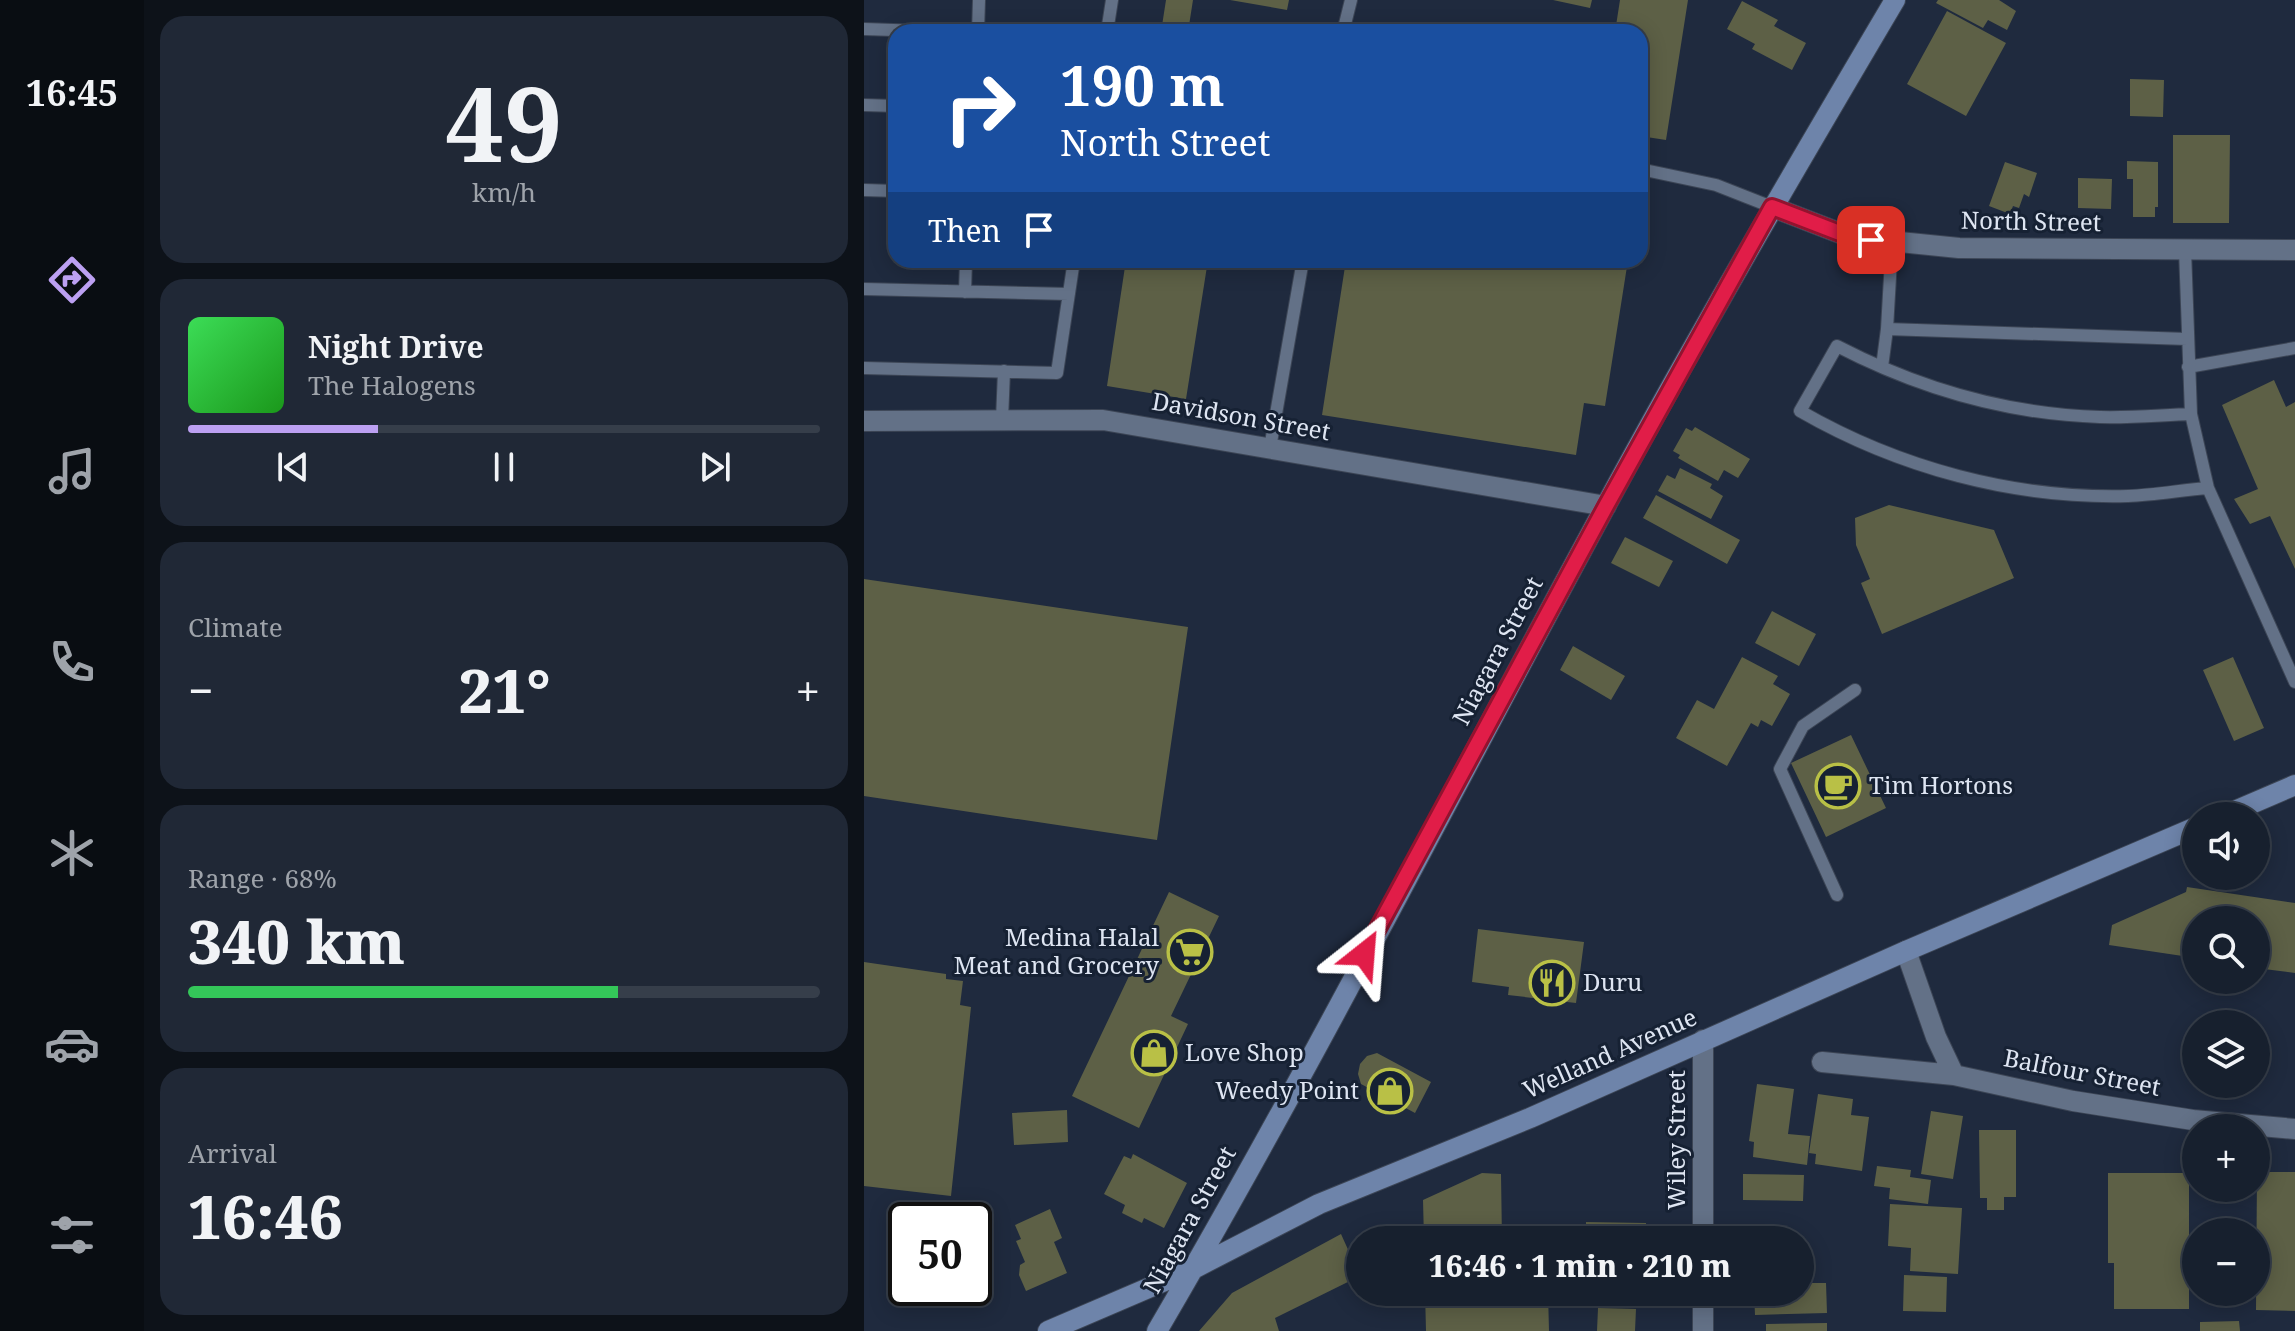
<!DOCTYPE html>
<meta charset="utf-8">
<style>
:root{--surface:#17202e;--page:#202836;--text:#f1f3f6;--muted:#9ea3aa;--line:#363e4a;--accent:#bca0f2}
body{margin:0;font-family:"Noto Serif",serif;background:var(--page);color:var(--text);height:100vh;display:flex;flex-direction:column;font-size:30px;white-space:nowrap}
*{box-sizing:border-box;margin:0}
p{font-size:26px;color:var(--muted)}
.icon{flex:none;width:44px;height:44px;fill:none;stroke:currentColor;stroke-width:2;stroke-linecap:round;stroke-linejoin:round}
.map{position:relative;flex:1;overflow:hidden}
.details{display:flex;flex-direction:column;gap:16px;padding:16px;background:#0d1219;width:720px}
.details>*{flex:none}
.hud{position:absolute;left:24px;top:24px;width:760px;height:244px;border-radius:24px;box-shadow:0 4px 20px #0003,0 0 0 2px var(--line);background:#1a4fa0;color:#fff;overflow:hidden}
.buttons{position:absolute;left:1318px;top:802px;display:grid;gap:16px}
.buttons a{display:grid;place-items:center;width:88px;height:88px;border-radius:50%;background:var(--surface);box-shadow:0 4px 20px #0003,0 0 0 2px var(--line);font-size:40px}
.speed{position:absolute;left:24px;top:1202px;display:flex;gap:16px;font-size:40px;font-weight:700;text-align:center}
.speed>*{display:grid;place-content:center;width:104px;height:104px;border-radius:50%;background:var(--surface);box-shadow:0 4px 20px #0003,0 0 0 2px var(--line);line-height:1}
.speed .limit{border:4px solid #111;border-radius:12px;background:#fff;color:#111}
.pin{position:absolute;display:grid;place-items:center;width:68px;height:68px;color:#fff;margin:-34px;border-radius:16px;box-shadow:0 4px 12px #0006}
.me{position:absolute;width:88px;margin:-44px;rotate:28deg;stroke-linejoin:round;filter:drop-shadow(0 0 6px #0008)}
.turn{display:flex;align-items:center;gap:28px;height:168px;padding:0 40px;font-size:36px}
.turn .icon{width:104px;height:104px;stroke-width:2.5}
.turn b{display:block;font-size:56px;line-height:68px}
.then{display:flex;align-items:center;height:76px;padding:0 40px;background:#0003;gap:16px;font-size:30px}
.big{font-size:60px;font-weight:800;line-height:1.1}
.details .widget{flex:1;display:flex;flex-direction:column;justify-content:center;gap:12px;min-width:0;padding:0 28px;border-radius:24px;background:var(--page)}
.details .dial{align-items:center;gap:0}
.dial b{font-size:104px;line-height:1}
.song{display:flex;align-items:center;gap:24px}
.cover{width:96px;height:96px;border-radius:12px;background:linear-gradient(135deg,hsl(130 70% 55%),hsl(120 70% 35%))}
.played{height:8px;border-radius:4px;background:linear-gradient(90deg,var(--accent) 30%,var(--line) 30%)}
.keys{display:flex;justify-content:space-around;direction:ltr}
.heat{display:flex;justify-content:space-between;align-items:center;font-size:44px;direction:ltr}
.charge{height:12px;border-radius:6px;background:linear-gradient(90deg,#34c759 68%,var(--line) 0)}
.trip{position:absolute;left:482px;top:1226px;width:468px;height:80px;border-radius:40px;background:var(--surface);box-shadow:0 4px 20px #0003,0 0 0 2px var(--line);font-weight:800;line-height:80px;text-align:center}
main{display:flex;flex:1;min-height:0}
.tabs{display:flex;flex-direction:column;width:144px;justify-content:space-around;align-items:center;background:#090d12;color:var(--muted)}
.tabs .icon{width:56px;height:56px}
.tabs .current{color:var(--accent)}
.tabs b{font-size:36px;color:var(--text)}
.map>svg:first-child{display:block}
</style>
<main>
<nav class="tabs">
<b>16:45</b>
<svg class="icon current" aria-label="directions" viewBox="0 0 24 24"><path d="M12 3l9 9-9 9-9-9zM9 14v-3h6M13 9l2 2-2 2"/></svg>
<svg class="icon" aria-label="music" viewBox="0 0 24 24"><path d="M9 18V5l10-2v13"/><circle cx="6" cy="18" r="3"/><circle cx="16" cy="16" r="3"/></svg>
<svg class="icon" aria-label="phone" viewBox="0 0 24 24"><path d="M5 4h4l2 5-3 2q2 4 5 5l2-3 5 2v4C11 20 4 13 5 4z"/></svg>
<svg class="icon" aria-label="climate" viewBox="0 0 24 24"><path d="M12 3v18M4 7l16 10M4 17L20 7"/></svg>
<svg class="icon" aria-label="car" viewBox="0 0 24 24"><path d="M5 17H2v-5l4-1 3-4h7l3 4 3 1v5h-3M9 17h6M6 11h13"/><circle cx="7" cy="17" r="2"/><circle cx="17" cy="17" r="2"/></svg>
<svg class="icon" aria-label="filters" viewBox="0 0 24 24"><path d="M4 7h16M4 17h16"/><circle cx="9" cy="7" r="2"/><circle cx="15" cy="17" r="2"/></svg>
</nav>
<section class="details">
<div class="widget dial"><b>49</b><p>km/h</p></div>
<div class="widget">
<div class="song"><i class="cover"></i><div><b>Night Drive</b><p>The Halogens</p></div></div>
<div class="played"></div>
<div class="keys"><svg class="icon" aria-label="previous" viewBox="0 0 24 24"><path d="M18 5L8 12l10 7zM5 5v14"/></svg><svg class="icon" aria-label="pause" viewBox="0 0 24 24"><path d="M8 5v14M16 5v14"/></svg><svg class="icon" aria-label="next" viewBox="0 0 24 24"><path d="M6 5l10 7-10 7zM19 5v14"/></svg></div>
</div>
<div class="widget"><p>Climate</p>
<div class="heat"><a>−</a><b class="big">21°</b><a>+</a></div>
</div>
<div class="widget"><p>Range · 68%</p><b class="big">340 km</b><div class="charge"></div></div>
<div class="widget"><p>Arrival</p><b class="big">16:46</b></div>
</section>
<div class="map">
<svg width="1431" height="1331" viewBox="0 0 1431 1331">
<rect width="100%" height="100%" fill="#1f2a3e"/>
<path fill="#5d6046" d="M302 0H329L324 32H297Z
M366 0H425L423 10Z
M689 0H728L726 8Z
M756 0H824L802 140 776 136V32H751Z
M1074 0H1135L1152 11 1143 30 1124 20 1119 28 1072 3Z
M878 1 914 20 910 26 942 43 928 70 888 49 891 44 863 29Z
M1083 11 1142 43 1102 116 1043 84Z
M1266 79 1300 80 1299 117 1266 116Z
M1309 135H1366L1365 223H1309Z
M1263 161 1294 162V207H1291V217H1269V179H1263Z
M1141 162 1173 173 1165 197 1160 194 1155 208 1149 206 1146 214 1125 206Z
M1214 178 1248 179 1247 209 1214 208Z
M262 260H344L322 399 243 386Z
M482 260H764L741 406 720 403 712 455 458 415Z
M1410 380 1422 407 1431 402V569L1406 516 1386 524 1370 499 1394 489 1358 405Z
M831 427 886 459 874 478 860 470 854 481 814 458 816 455 809 451 822 428 828 431Z
M816 468 848 484 846 488 859 496 847 519 794 491 803 475 811 479Z
M792 495 876 540 863 564 779 518Z
M1025 505 1130 530 1150 578 1018 634 997 583 1006 579 992 545 991 518Z
M761 537 809 561 795 587 747 563Z
M0 579 324 627 293 840 0 796Z
M908 611 952 634 935 666 891 643Z
M709 646 761 676 747 700 696 670Z
M878 657 914 676 909 684 926 694 908 726 897 720 894 727 887 723 863 766 812 738 833 700 850 709Z
M1369 657 1400 728 1370 741 1339 670Z
M987 735 1022 808 962 837 927 763Z
M1323 887 1431 903V973L1392 968V920H1332V958L1245 945 1248 925 1322 892Z
M305 892 355 916 307 1016 324 1024 275 1128 208 1096Z
M614 929 720 942 712 1003 644 995 645 987 608 982Z
M0 962 82 974V979L99 981 96 1005 107 1007 87 1196 0 1186Z
M513 1053 567 1082 551 1113 497 1084 494 1074 496 1064 503 1056Z
M893 1084 930 1089 924 1134 946 1136 943 1165 889 1157 890 1142 885 1141Z
M954 1094 989 1099 987 1115 1005 1117 998 1171 951 1164 952 1154 945 1153Z
M203 1110 204 1142 150 1145 148 1113Z
M1067 1111 1099 1116 1089 1179 1057 1174Z
M1115 1130H1152V1197H1140V1210H1123V1198H1116Z
M269 1154 323 1183 300 1228 280 1218 278 1223 258 1213 261 1205 240 1194 260 1156 267 1159Z
M1013 1166 1047 1170 1046 1177 1067 1180 1064 1204 1025 1199 1026 1188 1010 1186Z
M1393 1172H1431V1311L1392 1310Z
M618 1173 637 1174 638 1240H560L559 1200Z
M1244 1173H1325V1309H1250V1263H1244Z
M879 1174 940 1175 939 1201 879 1200Z
M1026 1204 1098 1208 1094 1274 1046 1271 1047 1248 1024 1246Z
M186 1209 198 1238 190 1242 203 1273 162 1291 155 1275 156 1265 161 1262 152 1241 157 1239 151 1225Z
M722 1222 782 1223V1240H722Z
M477 1234 496 1276 411 1318 415 1331H335L368 1293Z
M1040 1275 1083 1277 1082 1312 1039 1311Z
M936 1283H962L963 1313 891 1315 890 1292H936Z
M561 1292H684L685 1331H562Z
M734 1292H771V1302L734 1303Z
M734 1308 772 1309 771 1331H733Z
M1375 1321 1376 1331H1336V1322Z
M963 1323V1331H902V1324Z"/>
<g fill="none" stroke-linecap="round" stroke-linejoin="round">
<g stroke="#3c4555" stroke-width="14">
<path id="service" d="M0 29 88 32
M114 32 115 0
M243 32 248 0
M479 32 487 0
M0 105 32 106
M776 169 852 185 908 207
M0 190 32 191
M1028 242 1023 329 1323 339
M1321 250 1327 414 1344 488 1431 682
M0 289 205 294
M101 292 102 260
M1018 367 1023 329
M1324 367 1431 348
M0 368 193 373 210 260
M1327 414C1297 415 1266 418 1236 417 1141 414 1056 389 973 346L936 411C1035 468 1150 499 1264 496 1291 495 1318 490 1344 488
M138 420 140 371
M406 448 439 260
M973 895 916 769 939 726 991 690"/>
</g>
<g stroke="#3c4555" stroke-width="22">
<path id="minor" d="M908 207 986 237 1095 248 1431 250
M0 421 239 420 742 506
M1042 951 1072 1037 1090 1075
M958 1062 1090 1075 1209 1101 1329 1120 1431 1129
M839 1240V1040
M839 1331V1292"/>
</g>
<g stroke="#3c4555" stroke-width="22">
<path id="secondary" d="M1359 816 1431 785
M184 1331 331 1268 455 1204 666 1118 1042 951 1332 827
M293 1331C450 1063 591 785 739 511 832 338 931 169 1031 0"/>
</g>
<use href="#service" stroke="#637187" stroke-width="12"/>
<use href="#minor" stroke="#637187" stroke-width="20"/>
<use href="#secondary" stroke="#6e84aa" stroke-width="20"/>
</g>
<g fill="none" stroke-linecap="round" stroke-linejoin="round">
<g stroke="#92132f" stroke-width="20">
<path id="route" d="M500 954 742 506 908 207 986 237 1007 240"/>
</g>
<use href="#route" stroke="#e11d48" stroke-width="14"/>
</g>
<defs>
<g id="cafe-ring" transform="scale(2.3)"><circle r="9.5" fill="#162133" stroke="#b9c046" stroke-width="1.5"/><path d="M-5.5-4.5H6V0H3Q3 3.5 0 3.5H-2.5Q-5.5 3.5-5.5 0ZM3-3.2v2h1.7v-2ZM-6 4.5H4V6H-6Z" fill="#b9c046"/></g>
<g id="supermarket-ring" transform="scale(2.3)"><circle r="9.5" fill="#162133" stroke="#b9c046" stroke-width="1.5"/><path d="M-6-5.5h2.5l.6 2H6L4.5 2H-2.5L-4.4-4H-6ZM-1.5 3.2a1.3 1.3 0 1 0 .1 0ZM3 3.2a1.3 1.3 0 1 0 .1 0Z" fill="#b9c046"/></g>
<g id="restaurant-ring" transform="scale(2.3)"><circle r="9.5" fill="#162133" stroke="#b9c046" stroke-width="1.5"/><path d="M-5-6h1v4h1v-4h1v4h1v-4h1v5L-1.5 .5V6h-2V.5L-5-1ZM5-6V6H3V1.5H1.5Q1.5-4 5-6Z" fill="#b9c046"/></g>
<g id="shop-ring" transform="scale(2.3)"><circle r="9.5" fill="#162133" stroke="#b9c046" stroke-width="1.5"/><path d="M-5-2.5h2.3a2.7 3.5 0 0 1 5.4 0H5L5.5 6h-11ZM-1.5-2.5h3a1.5 2.3 0 0 0-3 0Z" fill="#b9c046"/></g>
</defs>
<g fill-rule="evenodd">
<use href="#cafe-ring" x="974" y="786"/>
<use href="#supermarket-ring" x="326" y="952"/>
<use href="#restaurant-ring" x="688" y="983"/>
<use href="#shop-ring" x="290" y="1053"/>
<use href="#shop-ring" x="526" y="1091"/>
</g>
<g text-anchor="middle" stroke-width="6" stroke-linejoin="round" paint-order="stroke">
<g font-size="24" fill="#dee5f2" stroke="#162133">
<text transform="translate(1167 222) rotate(1)" y="8">North Street</text>
<text transform="translate(377 417) rotate(10)" y="8">Davidson Street</text>
<text transform="translate(634 651) rotate(-62)" y="8">Niagara Street</text>
<text transform="translate(746 1054) rotate(-24)" y="8">Welland Avenue</text>
<text transform="translate(1218 1073) rotate(11)" y="8">Balfour Street</text>
<text transform="translate(813 1140) rotate(-90)" y="8">Wiley Street</text>
<text transform="translate(326 1220) rotate(-61)" y="8">Niagara Street</text>
</g>
<g font-size="24" fill="#dee5f2" stroke="#162133" text-anchor="start">
<text x="1005" y="794">Tim Hortons</text>
<text x="295" y="946" text-anchor="end">Medina Halal<tspan x="295" dy="28">Meat and Grocery</tspan></text>
<text x="719" y="991">Duru</text>
<text x="321" y="1061">Love Shop</text>
<text x="495" y="1099" text-anchor="end">Weedy Point</text>
</g>
</g>
</svg>
<div class="buttons">
<a><svg class="icon" aria-label="sound" viewBox="0 0 24 24"><path d="M4 9h4l5-4v14l-5-4H4zM17 9q2 3 0 6"/></svg></a>
<a><svg class="icon" aria-label="search" viewBox="0 0 24 24"><circle cx="10" cy="10" r="6"/><path d="M15 15l6 6"/></svg></a>
<a><svg class="icon" aria-label="layers" viewBox="0 0 24 24"><path d="M12 4l9 5-9 5-9-5zM3 14l9 5 9-5"/></svg></a>
<a>+</a>
<a>−</a>
</div>
<div class="speed"><div class="limit">50</div></div>
<div class="pin" style="left:1007px;top:240px;background:#d93025"><svg class="icon" aria-label="arrive" viewBox="0 0 24 24"><path d="M6 21V4h12l-3 4 3 4H6"/></svg></div>
<svg class="me" style="left:500px;top:954px" viewBox="-20 -20 40 40"><path d="M0-17L14 15 0 8-14 15z" fill="#e11d48" stroke="#fff" stroke-width="4"/></svg>
<div class="trip">16:46 · 1 min · 210 m</div>
<div class="hud">
<div class="turn"><svg class="icon" aria-label="right" viewBox="0 0 24 24"><path d="M7 20v-9h11M14 6l5 5-5 5"/></svg><div><b>190 m</b>North Street</div></div>
<div class="then">Then<svg class="icon" aria-label="arrive" viewBox="0 0 24 24"><path d="M6 21V4h12l-3 4 3 4H6"/></svg></div>
</div>
</div>
</main>
